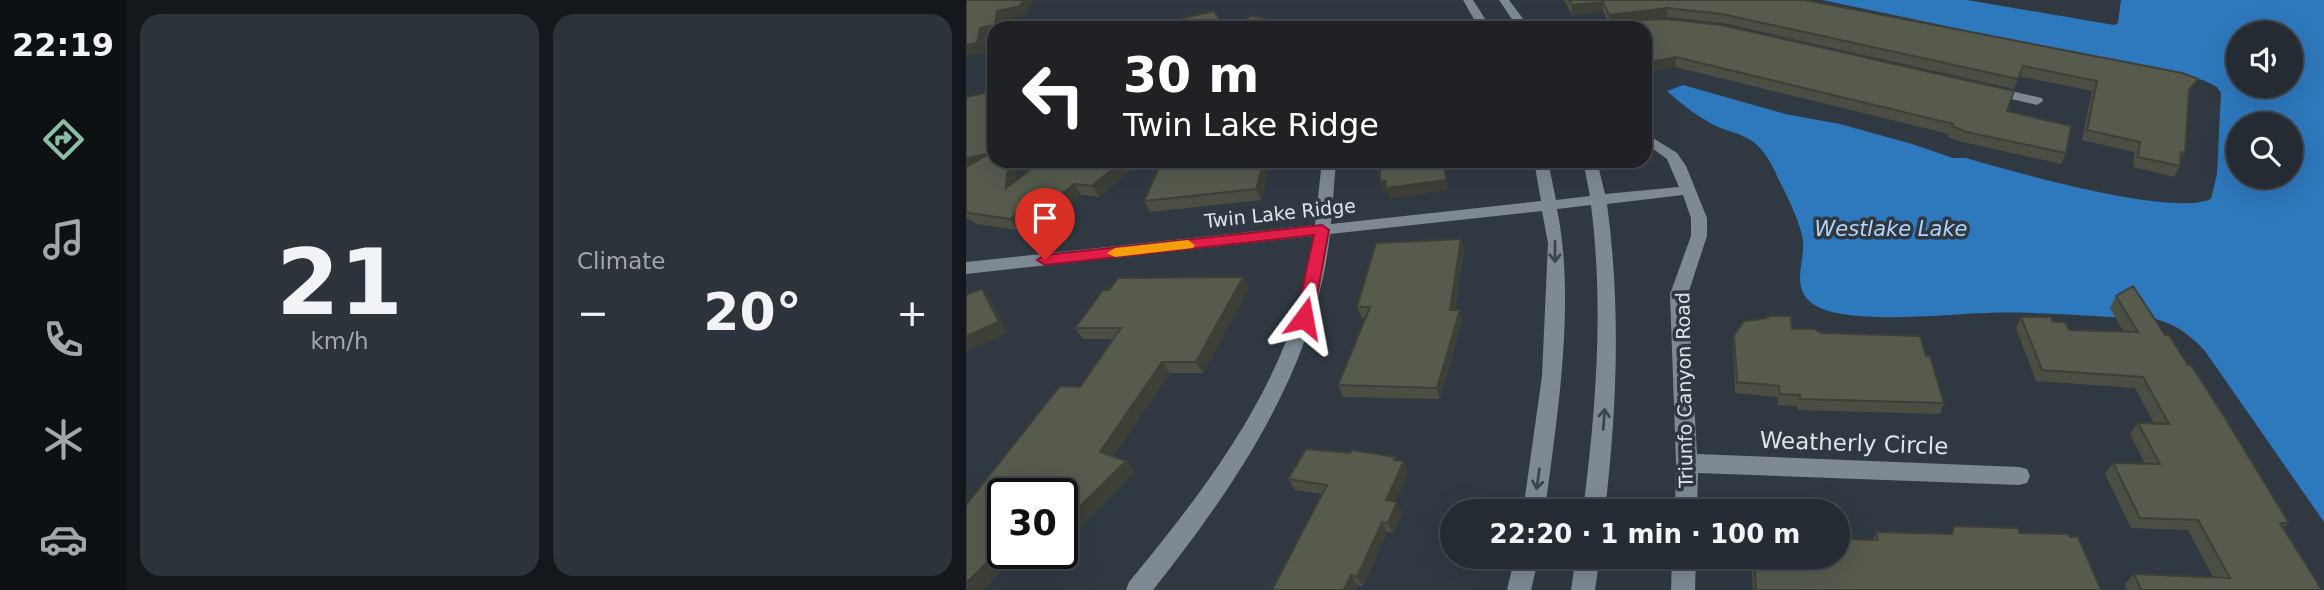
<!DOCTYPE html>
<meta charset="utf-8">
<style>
:root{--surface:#242b32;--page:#2c333a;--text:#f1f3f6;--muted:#a3a7ac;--line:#41474d;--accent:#8abfa5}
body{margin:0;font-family:"DejaVu Sans",sans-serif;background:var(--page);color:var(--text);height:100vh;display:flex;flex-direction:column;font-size:26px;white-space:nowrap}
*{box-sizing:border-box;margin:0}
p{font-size:23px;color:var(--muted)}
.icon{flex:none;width:38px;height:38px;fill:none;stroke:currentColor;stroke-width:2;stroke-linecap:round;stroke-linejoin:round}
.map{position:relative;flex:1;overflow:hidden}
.panel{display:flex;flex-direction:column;gap:14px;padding:14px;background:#14181c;width:840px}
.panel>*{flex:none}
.guide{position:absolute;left:21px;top:21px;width:665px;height:147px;border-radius:21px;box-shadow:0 7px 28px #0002,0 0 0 2px var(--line);background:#202124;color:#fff;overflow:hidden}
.buttons{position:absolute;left:1260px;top:21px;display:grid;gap:14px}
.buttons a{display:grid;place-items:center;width:77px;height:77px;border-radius:50%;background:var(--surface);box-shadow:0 7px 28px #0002,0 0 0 2px var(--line);font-size:35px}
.speed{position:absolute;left:21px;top:478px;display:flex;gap:14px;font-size:35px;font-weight:700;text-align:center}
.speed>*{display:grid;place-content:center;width:91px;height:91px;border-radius:50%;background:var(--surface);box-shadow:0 7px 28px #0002,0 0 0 2px var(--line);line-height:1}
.speed .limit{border:4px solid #111;border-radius:10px;background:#fff;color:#111}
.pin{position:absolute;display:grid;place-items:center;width:60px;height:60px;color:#fff;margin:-72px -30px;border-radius:50% 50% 50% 0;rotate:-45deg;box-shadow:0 0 7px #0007}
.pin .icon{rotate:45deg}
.me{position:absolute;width:77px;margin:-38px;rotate:13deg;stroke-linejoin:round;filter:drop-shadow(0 0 5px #0008)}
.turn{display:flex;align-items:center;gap:24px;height:147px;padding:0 21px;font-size:32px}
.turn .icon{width:91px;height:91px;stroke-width:2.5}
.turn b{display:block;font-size:49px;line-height:60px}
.big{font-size:52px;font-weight:600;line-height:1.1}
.panel .card{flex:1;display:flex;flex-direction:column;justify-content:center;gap:10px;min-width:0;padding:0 24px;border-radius:21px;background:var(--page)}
.panel .dial{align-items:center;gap:0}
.dial b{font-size:91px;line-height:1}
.heat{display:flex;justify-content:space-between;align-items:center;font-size:38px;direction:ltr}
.panel .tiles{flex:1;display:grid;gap:14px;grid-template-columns:repeat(2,1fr)}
.trip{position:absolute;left:474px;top:499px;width:410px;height:70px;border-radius:35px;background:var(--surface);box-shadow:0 7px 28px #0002,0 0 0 2px var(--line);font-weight:600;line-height:70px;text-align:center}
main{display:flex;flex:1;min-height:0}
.menu{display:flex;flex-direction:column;width:126px;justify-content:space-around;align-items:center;background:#0e1114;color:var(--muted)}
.menu .icon{width:49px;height:49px}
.menu .selected{color:var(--accent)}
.menu b{font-size:32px;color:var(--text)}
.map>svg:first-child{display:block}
</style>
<main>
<nav class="menu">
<b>22:19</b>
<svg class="icon selected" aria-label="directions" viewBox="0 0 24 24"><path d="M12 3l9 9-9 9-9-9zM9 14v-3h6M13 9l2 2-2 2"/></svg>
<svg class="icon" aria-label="music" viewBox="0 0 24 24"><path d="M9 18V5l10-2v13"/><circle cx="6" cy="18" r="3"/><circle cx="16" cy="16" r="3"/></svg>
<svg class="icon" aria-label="phone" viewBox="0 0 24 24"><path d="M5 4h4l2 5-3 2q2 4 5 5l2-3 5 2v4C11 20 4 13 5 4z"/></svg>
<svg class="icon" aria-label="climate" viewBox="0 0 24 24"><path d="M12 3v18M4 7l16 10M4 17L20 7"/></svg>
<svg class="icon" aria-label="car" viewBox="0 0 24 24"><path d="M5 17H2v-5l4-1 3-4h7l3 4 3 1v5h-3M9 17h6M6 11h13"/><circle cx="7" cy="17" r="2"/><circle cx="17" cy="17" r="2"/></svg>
</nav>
<section class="panel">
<div class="tiles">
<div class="card dial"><b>21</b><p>km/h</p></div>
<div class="card"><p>Climate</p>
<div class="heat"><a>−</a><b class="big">20°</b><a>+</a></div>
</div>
</div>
</section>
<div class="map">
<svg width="1358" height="590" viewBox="0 0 1358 590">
<rect width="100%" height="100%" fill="#303942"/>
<path fill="#2e78bd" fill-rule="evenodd" d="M856 0H1001L1148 25 1152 23 1155 0H1358V522L1239 351C1224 335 1211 325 1190 319 1134 317 1076 311 1020 313 981 314 879 326 847 304 822 286 842 258 836 235 831 215 820 194 811 176 807 166 799 152 791 145 780 134 762 132 748 125 731 116 715 104 701 91L717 85 819 114 874 124 946 144 987 158H1000C1049 172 1203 217 1245 199L1251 174 1255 93 1251 87 1237 80ZM1272 33H1325V86H1272ZM1272 124H1325V177H1272Z"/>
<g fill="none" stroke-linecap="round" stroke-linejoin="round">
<path fill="#7e8994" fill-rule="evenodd" d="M497 0H507L525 28H513Z
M533 0H543L564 28H552Z
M1023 86 1076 98 1077 101 1071 105 1019 93 1017 90Z
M679 133 711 153 720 166 741 218V236L722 294 731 454 1053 467 1061 469 1064 476 1061 483 1053 485 732 473 731 511H709L710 463 704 294 725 236V218L717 195 641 204C655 307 651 408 639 511H617C630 409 638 308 625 205L591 209C610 302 591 417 579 511H557L576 376 582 243 576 211 364 234C349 370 270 485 187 590H160L163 582C248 479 330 371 348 236L0 274V262L349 225 356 161H370L365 224 575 201 568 161H582L590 200 624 196 617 161H631L639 194 713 187 701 159 679 143Z
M549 556H573L565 590H541Z
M610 556H634L629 590H605Z
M706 556H730L729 590H705Z"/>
</g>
<path fill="#4a4e43" d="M598 0H839L1226 89 1222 94 1219 153 1214 160V166L1208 177 1167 167 1168 152 1116 140 1126 91 1053 76 1048 89 756 23 701 17 678 20 1041 111 1100 153 1095 164 997 142 982 137 983 134 709 67 679 28H646V24H643L637 11 606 15Z
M0 97 50 161 49 181 175 161 133 197 115 195 76 227 58 225 52 230 11 224 0 217Z
M247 162 303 167 295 200 184 212 178 201Z
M498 250 489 310H494L496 321 474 399 377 397 372 385 400 318H396L391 307Z
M277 277 283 288 237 373H204L147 456 160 461 169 472 110 532 96 526V494H37V553H53L16 590H0V505L94 386 114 387 147 339H117L109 328 137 290H143L152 278Z
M1150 296 1323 523 1317 528 1356 590H1161L1159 584 1168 574 1247 577 1222 530 1165 528 1139 474 1147 463 1179 464 1164 434 1172 423H1188L1169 388 1070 381 1050 328 1055 317 1103 330 1157 331 1144 308Z
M801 316 826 329 855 333 960 356 978 403 974 414 832 410 831 406 812 405 811 397 769 393 767 346 768 335 801 319Z
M384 453 438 461 442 472 429 502 436 513 427 533 421 532 397 586 391 585 389 590 357 494 329 490 322 479Z
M988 526 1054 533 1104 537 1135 590H787L785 556H872L907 540 910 532 984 534Z"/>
<path fill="#3c4037" d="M57 0H67L59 15 37 20 36 28H28V36L20 37 18 53 0 56V45L14 28 31 11Z
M637 2V11L606 15V5Z
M701 8V17L647 24 646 21V24H643V15Z
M710 57 709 67 679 73V63Z
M25 153 0 171V158Z
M42 161H50L47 199 40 188Z
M156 161H175L133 197 126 186Z
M226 161H248L226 175 221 164Z
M298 161H301L303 167 295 200 290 189Z
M478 161H492L493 162 479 164 482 190 424 199 422 192H417L414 182Z
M414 163 417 174H412L409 164Z
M108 184 115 195 76 227 68 216Z
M50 214 58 225 52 230 44 219Z
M495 239 498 250 487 321 484 310Z
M277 277 283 288 237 373 230 362Z
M16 289 25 300 42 333 0 352V336Z
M494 310 496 321 474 399 471 388Z
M196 362 204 373 143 462 134 452Z
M160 461 169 472 110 532 99 521Z
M438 461 442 472 425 511 420 500Z
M431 502 436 513 427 533 422 523Z
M416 522 421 532 397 586 391 577Z
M37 547V553H53L16 590H0V583Z
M385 575 391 585 389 590H378Z"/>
<path fill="#565b4e" stroke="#3c4037" stroke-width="2" d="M0 0H57L54 6 31 11 29 25 14 28 11 43 0 45Z
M603 0H839L1216 73 1232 79 1223 90 1219 153 1215 152 1214 166 1172 157 1174 142 1121 130 1131 81 1057 66 1052 79 756 14 701 8 643 15 637 2 606 5Z
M248 11 259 28 178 27Z
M285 16 349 27 359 21 399 28H265Z
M701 19 755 25 1048 91 1041 111 1105 126 1100 153 1000 132 986 126 987 124 710 57 679 63V28H649L646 21Z
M28 91V161H42L40 188 76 161H156L126 186 108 184 68 216 50 214 44 219 3 213 0 211V167L25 153 0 158V97Z
M196 161H226L221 164 255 161H298L290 189 178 201Z
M409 161H478L480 180 420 188V181L414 182V163L409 164Z
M495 239 484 310H494L471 388 372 385 404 307H391L410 243Z
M277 277 230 362H196L134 452 160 461 99 521 96 520V494H37V547L0 583V505L94 386 114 387 155 328H109L137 290H143L152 278Z
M1167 286 1199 335H1203L1222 365H1225L1256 413 1323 523H1314L1356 590H1175L1168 574 1264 578 1232 520 1174 518 1147 463 1194 464 1172 423 1203 424 1177 377 1076 370 1055 317H1085L1087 322H1099L1103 330 1172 332 1150 296Z
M16 289 33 322 0 336V295Z
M801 316H825L826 329H848L855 333 954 336 960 356H964L978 403 834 399V395L814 394 813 386 771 382 768 335 778 321 802 318Z
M340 449 384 453 386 450 430 457 428 460 438 461 420 500 431 502 422 523 416 522 391 577 385 575 378 590H306L361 485 322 479Z
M988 526 1052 528 1054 533 1103 534 1104 537H1112L1135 590H790L788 556H872V539L912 540 910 532 986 534Z"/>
<defs><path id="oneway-shaft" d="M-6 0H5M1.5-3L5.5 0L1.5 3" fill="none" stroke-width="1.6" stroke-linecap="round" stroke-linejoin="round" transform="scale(1.75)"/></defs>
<g stroke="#3c454e">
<use href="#oneway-shaft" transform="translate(589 252) rotate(90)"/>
<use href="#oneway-shaft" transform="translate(638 419) rotate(-86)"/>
<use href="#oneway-shaft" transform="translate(572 479) rotate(98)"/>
</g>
<path fill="#e11d48" stroke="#92132f" stroke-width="2" d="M356 225 363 230 347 318 338 324 330 318 348 235 79 265 71 260 79 255Z"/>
<path fill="#f59e0b" d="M222 240 229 245 227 248 149 257 141 253 149 248Z"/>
<g text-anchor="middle" stroke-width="7" stroke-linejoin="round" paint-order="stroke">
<g font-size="19" fill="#dfe4ea" stroke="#303942">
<text transform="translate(314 213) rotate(-6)" y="7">Twin Lake Ridge</text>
<text transform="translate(718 390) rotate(-91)" y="7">Triunfo Canyon Road</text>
</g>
<g font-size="21" font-style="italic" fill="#b2d5fa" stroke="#303942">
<text x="925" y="236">Westlake Lake</text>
</g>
<g font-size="23" fill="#dfe4ea" stroke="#303942">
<text transform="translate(888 443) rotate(2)" y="8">Weatherly Circle</text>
</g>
</g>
</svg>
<div class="buttons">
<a><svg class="icon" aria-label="sound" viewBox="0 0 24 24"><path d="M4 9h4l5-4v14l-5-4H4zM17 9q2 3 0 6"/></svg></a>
<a><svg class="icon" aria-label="search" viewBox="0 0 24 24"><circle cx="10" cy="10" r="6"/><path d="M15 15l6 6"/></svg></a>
</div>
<div class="speed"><div class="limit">30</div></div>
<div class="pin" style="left:79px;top:260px;background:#d93025"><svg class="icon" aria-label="arrive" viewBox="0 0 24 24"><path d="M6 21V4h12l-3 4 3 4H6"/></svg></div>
<svg class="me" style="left:338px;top:318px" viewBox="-20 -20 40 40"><path d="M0-17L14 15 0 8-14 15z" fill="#e11d48" stroke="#fff" stroke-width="4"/></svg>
<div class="trip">22:20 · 1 min · 100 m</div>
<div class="guide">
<div class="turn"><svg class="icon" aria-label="left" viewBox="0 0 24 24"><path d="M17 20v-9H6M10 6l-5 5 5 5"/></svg><div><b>30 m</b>Twin Lake Ridge</div></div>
</div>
</div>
</main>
